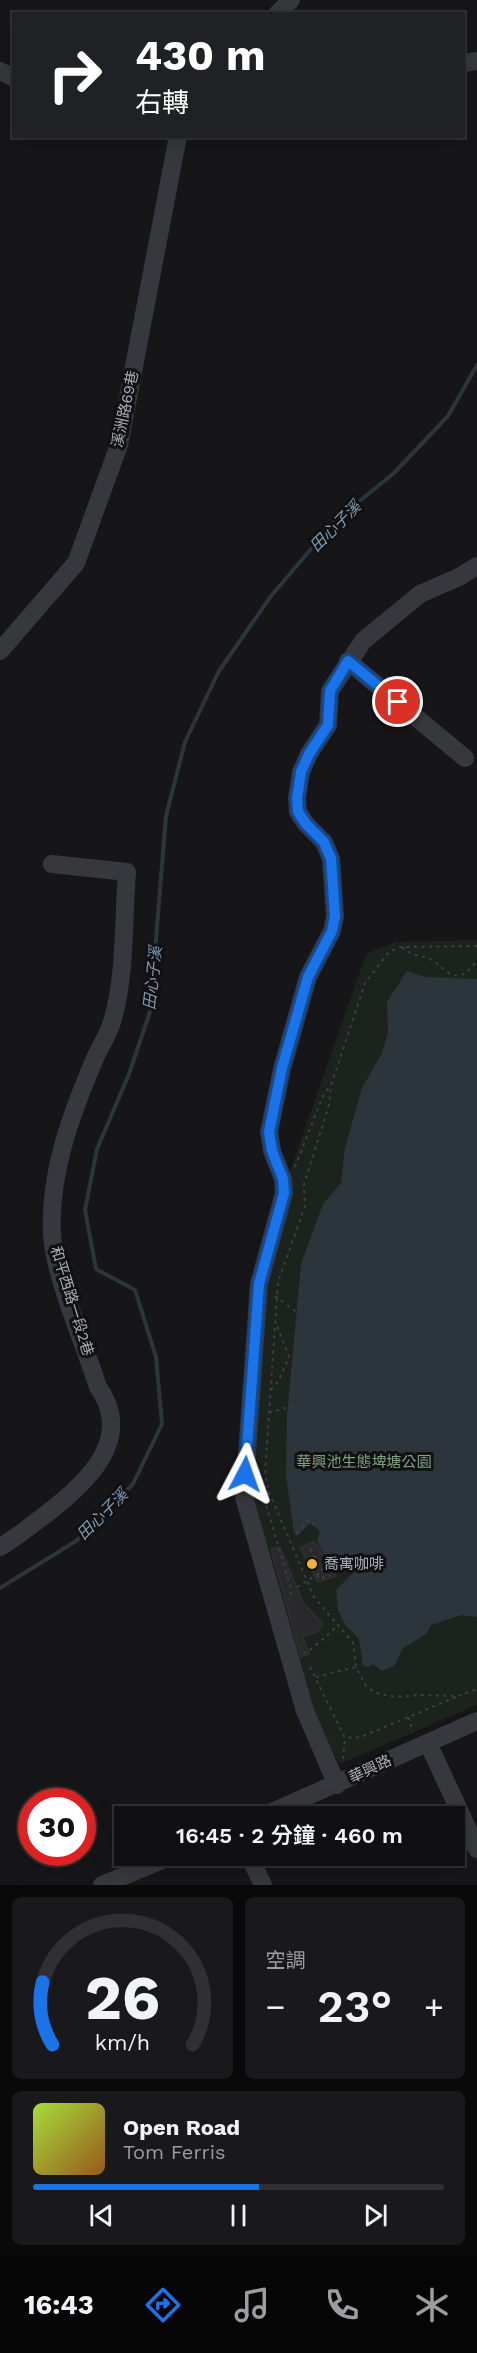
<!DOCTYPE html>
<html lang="zh-TW">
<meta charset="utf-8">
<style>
:root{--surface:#101012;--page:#19191b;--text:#f1f3f6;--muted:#9c9d9f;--line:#303032;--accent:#1a73e8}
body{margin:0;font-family:"Work Sans","Noto Sans TC",sans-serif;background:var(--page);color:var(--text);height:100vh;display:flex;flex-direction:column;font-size:22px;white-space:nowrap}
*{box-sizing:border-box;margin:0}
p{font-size:20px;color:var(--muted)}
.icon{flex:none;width:33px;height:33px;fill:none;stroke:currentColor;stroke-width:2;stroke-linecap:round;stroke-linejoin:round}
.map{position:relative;height:1885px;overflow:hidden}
.drawer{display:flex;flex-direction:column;gap:12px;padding:12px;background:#09090a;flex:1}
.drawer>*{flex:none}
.top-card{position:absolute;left:12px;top:12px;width:453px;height:126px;border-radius:0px;box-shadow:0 6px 24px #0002,0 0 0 2px var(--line);background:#202124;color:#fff;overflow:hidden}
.speed{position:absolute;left:18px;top:1788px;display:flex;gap:12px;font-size:30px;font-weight:700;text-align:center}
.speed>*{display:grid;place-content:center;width:78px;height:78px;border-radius:50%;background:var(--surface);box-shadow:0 6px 24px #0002,0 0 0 2px var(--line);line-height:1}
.speed .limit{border:9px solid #d22;background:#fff;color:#111}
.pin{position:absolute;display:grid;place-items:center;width:51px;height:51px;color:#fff;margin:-26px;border:3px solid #fff;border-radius:50%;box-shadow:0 2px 6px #0007}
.me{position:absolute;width:66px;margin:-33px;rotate:4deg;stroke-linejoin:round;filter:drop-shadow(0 0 4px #0008)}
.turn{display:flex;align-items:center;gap:21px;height:126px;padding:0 24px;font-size:27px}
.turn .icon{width:78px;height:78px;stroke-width:2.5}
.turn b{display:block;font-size:42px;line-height:51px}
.big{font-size:45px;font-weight:600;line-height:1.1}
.drawer .tile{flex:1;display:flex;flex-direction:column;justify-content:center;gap:9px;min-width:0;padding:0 21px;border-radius:9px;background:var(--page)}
.drawer .dial{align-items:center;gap:0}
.dial svg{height:156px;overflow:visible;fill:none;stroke:var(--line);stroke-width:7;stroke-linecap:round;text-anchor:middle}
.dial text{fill:var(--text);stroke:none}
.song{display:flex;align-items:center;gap:18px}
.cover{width:72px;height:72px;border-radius:9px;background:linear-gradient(135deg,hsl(80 70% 55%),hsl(30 70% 35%))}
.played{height:6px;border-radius:3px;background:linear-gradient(90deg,var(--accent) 55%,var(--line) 55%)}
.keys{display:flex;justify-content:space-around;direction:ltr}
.heat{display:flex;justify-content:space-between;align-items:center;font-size:33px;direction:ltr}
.drawer .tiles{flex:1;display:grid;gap:12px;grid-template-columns:1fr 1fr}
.tile:last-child{grid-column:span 2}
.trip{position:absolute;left:114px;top:1806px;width:351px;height:60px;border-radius:0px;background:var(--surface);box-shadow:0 6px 24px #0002,0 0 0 2px var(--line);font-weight:600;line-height:60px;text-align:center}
.tabs{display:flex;height:96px;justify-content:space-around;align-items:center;background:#060607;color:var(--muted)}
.tabs .icon{width:42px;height:42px}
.tabs .current{color:var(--accent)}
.tabs b{font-size:27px;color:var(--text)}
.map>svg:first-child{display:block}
</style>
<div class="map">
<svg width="477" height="1885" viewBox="0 0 477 1885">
<rect width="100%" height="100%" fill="#161618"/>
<path fill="#1c231d" d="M477 940V1705L340 1764 327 1743 308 1701 256 1517 249 1479 261 1289 289 1174 366 954 395 942Z"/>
<path fill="#2c353c" d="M407 971 425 977 477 979V1617L461 1615 431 1625 426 1634 403 1648 394 1666 382 1671 374 1664 367 1667 363 1665 359 1639 345 1624 338 1610 336 1590 356 1570 345 1558 329 1563 317 1541 320 1531 310 1523 297 1536 294 1532 286 1476 287 1416 301 1264 323 1204 341 1183 345 1148 362 1088 382 1053 388 1033 387 1002Z"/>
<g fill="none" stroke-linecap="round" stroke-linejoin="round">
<path stroke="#2c353c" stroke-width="4" d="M0 1588 76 1541 133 1484 162 1424 156 1357 135 1290 96 1269 85 1210 97 1149 129 1074 150 1012 166 816 185 742 219 671 271 596 334 522 394 473 448 416 477 365"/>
</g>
<path fill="#29292c" stroke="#303034" stroke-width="1.5" d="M314 1541 329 1566 335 1563V1576L318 1582 300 1548Z
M280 1547 303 1603 323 1624 317 1632 303 1636 309 1654 301 1657 271 1549Z"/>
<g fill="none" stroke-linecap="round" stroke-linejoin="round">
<path stroke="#3d3f44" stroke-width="2" stroke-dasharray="3 4.5" stroke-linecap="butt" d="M477 946 401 947 389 952 365 983 331 1085 329 1105 304 1184 305 1206 278 1282 265 1473 268 1490 314 1597 353 1643 356 1667 366 1686 376 1693 396 1697 420 1695 458 1696 477 1689
M402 947C411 955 417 955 427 958 445 963 453 994 477 960
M295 1167 322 1098 329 1087
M275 1296 299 1314
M271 1390 279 1380 289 1357 276 1323
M269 1413 292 1406
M268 1491 265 1501 291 1589 290 1601
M297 1534 309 1520 318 1528
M310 1549 323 1571 315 1576
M317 1575 319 1579 330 1575
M303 1653C311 1652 329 1633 337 1626
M310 1667 345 1738 361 1737 456 1697
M316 1677 356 1667
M408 1717 413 1732
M343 1759 345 1738"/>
<path stroke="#37383d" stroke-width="18" d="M277 14 291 0
M464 63 477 61
M0 71 14 78
M0 651 76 563 119 445 178 136
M348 661 465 758
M0 1547C16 1538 30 1526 45 1515 84 1485 136 1440 98 1387 85 1346 54 1275 52 1234 49 1175 70 1117 93 1063 98 1049 108 1036 112 1022 126 975 123 921 127 872L52 864
M428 1743 477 1849
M337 1785 305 1711 244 1497 259 1284 284 1193 283 1179 272 1151 269 1132 282 1069 308 977 332 931 335 916 331 859 324 842 306 824 298 812 297 798 301 772 309 754 328 725 330 691 363 641 420 594 459 577 477 566
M263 1816 477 1721
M249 1856 263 1885
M102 1885 172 1856"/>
<path stroke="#3d3f44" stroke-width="2" stroke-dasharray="3 4.5" stroke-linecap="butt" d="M297 1587 315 1576"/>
</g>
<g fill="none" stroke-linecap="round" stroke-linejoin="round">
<g stroke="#114b97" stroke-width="15">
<path id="route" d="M245 1474 259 1284 284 1193 283 1179 272 1151 269 1132 282 1068 308 977 332 931 335 916 331 859 324 842 306 824 298 812 297 798 301 772 309 754 328 725 330 691 348 661 398 702"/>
</g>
<use href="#route" stroke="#1a73e8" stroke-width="10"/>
</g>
<circle fill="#f2b134" stroke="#111113" stroke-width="2" cx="312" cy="1564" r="6"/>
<g text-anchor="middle" stroke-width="6" stroke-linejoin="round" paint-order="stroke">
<g font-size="15" fill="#a8adb8" stroke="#111113">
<text transform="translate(125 409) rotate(-78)" y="5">溪洲路69巷</text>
<text transform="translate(72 1301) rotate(73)" y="5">和平西路一段2巷</text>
<text transform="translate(370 1769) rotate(-25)" y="5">華興路</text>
</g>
<g font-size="15" fill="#7fa381" stroke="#111113">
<text x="364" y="1467">華興池生態埤塘公園</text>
</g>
<g font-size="15" fill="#a8adb8" stroke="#111113" text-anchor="start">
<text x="324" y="1569">喬寓咖啡</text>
</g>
<g font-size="16" font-style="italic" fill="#7f9bb3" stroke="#111113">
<text transform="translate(335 526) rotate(-45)" y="6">田心子溪</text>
<text transform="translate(152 978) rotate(-84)" y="6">田心子溪</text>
<text transform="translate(102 1514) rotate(-45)" y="6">田心子溪</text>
</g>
</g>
</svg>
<div class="speed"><div class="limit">30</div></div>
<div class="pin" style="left:398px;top:702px;background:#d93025"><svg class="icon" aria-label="arrive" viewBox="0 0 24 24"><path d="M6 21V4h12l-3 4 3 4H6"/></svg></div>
<svg class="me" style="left:245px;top:1474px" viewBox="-20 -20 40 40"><path d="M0-17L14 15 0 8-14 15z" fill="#1a73e8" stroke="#fff" stroke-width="4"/></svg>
<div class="trip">16:45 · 2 分鐘 · 460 m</div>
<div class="top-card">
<div class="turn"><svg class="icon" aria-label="right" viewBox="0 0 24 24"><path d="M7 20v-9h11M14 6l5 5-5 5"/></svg><div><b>430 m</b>右轉</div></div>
</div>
</div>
<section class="drawer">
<div class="tiles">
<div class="tile dial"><svg viewBox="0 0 100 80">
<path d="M14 69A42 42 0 1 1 86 69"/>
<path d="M14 69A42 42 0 0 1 9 37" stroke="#1a73e8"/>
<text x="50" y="56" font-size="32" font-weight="700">26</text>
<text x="50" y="72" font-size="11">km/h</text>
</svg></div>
<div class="tile"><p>空調</p>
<div class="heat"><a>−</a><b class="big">23°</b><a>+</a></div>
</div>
<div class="tile">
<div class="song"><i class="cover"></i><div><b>Open Road</b><p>Tom Ferris</p></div></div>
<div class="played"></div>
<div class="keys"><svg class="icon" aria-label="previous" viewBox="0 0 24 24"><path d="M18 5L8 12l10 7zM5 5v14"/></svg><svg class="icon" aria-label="pause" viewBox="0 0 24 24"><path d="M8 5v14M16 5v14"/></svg><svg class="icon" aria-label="next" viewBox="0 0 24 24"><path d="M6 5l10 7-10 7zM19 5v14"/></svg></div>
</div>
</div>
</section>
<nav class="tabs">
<b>16:43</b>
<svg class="icon current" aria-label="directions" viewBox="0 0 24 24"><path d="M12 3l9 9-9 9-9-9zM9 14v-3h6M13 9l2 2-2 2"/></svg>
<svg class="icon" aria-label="music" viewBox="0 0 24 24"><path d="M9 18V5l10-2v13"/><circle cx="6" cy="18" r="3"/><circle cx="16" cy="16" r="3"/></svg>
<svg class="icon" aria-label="phone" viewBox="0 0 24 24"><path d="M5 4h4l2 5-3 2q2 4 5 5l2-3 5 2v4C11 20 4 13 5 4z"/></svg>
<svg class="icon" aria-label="climate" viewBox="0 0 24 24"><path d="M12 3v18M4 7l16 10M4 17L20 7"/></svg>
</nav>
